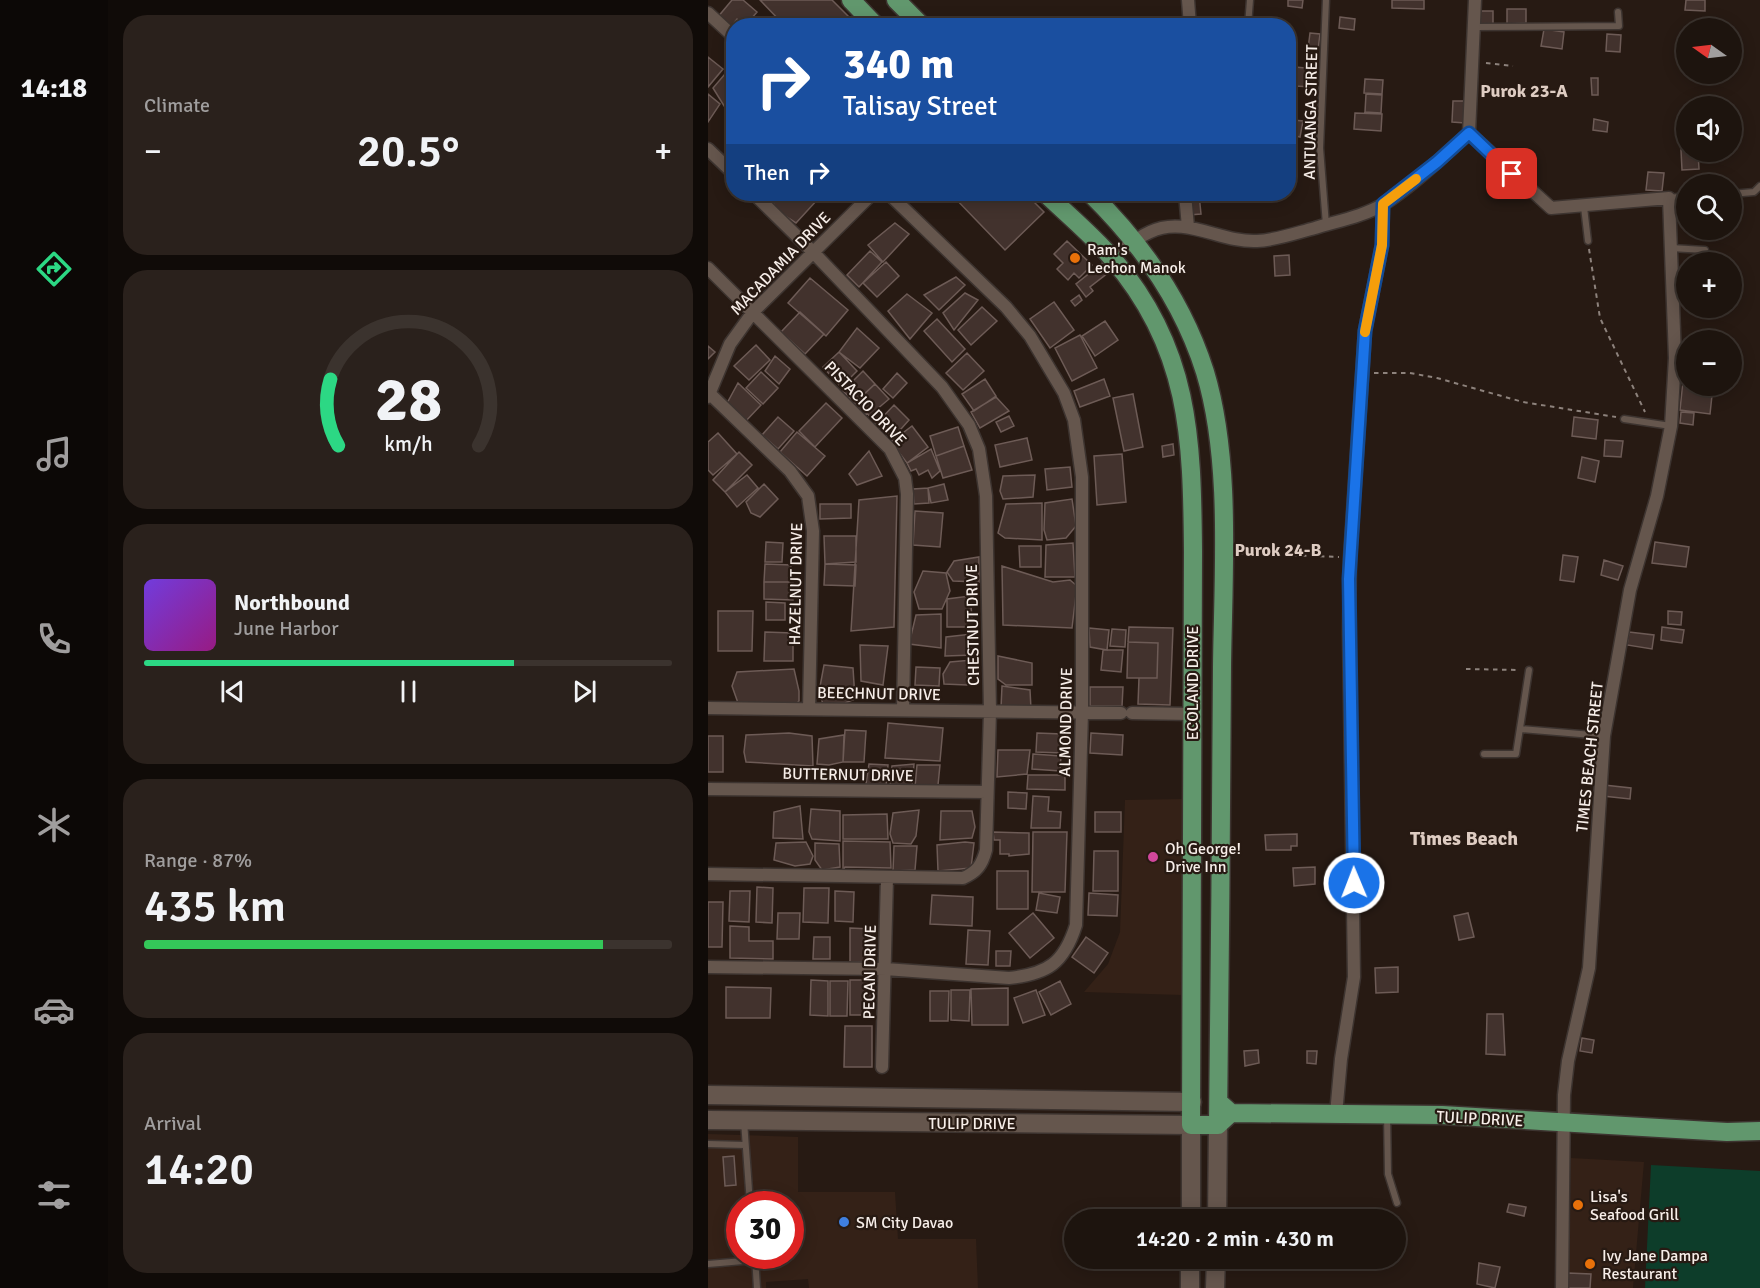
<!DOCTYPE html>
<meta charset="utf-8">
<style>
:root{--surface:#1d140e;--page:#2a211c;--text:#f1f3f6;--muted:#a09e9e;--line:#3b332e;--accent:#2cd884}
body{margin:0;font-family:Signika,sans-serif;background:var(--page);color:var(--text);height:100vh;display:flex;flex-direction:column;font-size:22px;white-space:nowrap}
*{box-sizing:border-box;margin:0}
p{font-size:20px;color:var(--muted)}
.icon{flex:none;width:33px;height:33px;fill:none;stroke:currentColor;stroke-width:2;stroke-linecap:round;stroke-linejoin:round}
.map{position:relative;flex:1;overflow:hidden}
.drawer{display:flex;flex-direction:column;gap:15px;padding:15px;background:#100b08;width:600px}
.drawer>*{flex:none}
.top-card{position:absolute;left:18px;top:18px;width:570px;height:183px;border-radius:24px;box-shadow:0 3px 15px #0003,0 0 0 2px var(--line);background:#1a4fa0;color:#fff;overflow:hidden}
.needle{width:39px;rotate:284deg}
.fabs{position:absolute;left:968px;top:18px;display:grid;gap:12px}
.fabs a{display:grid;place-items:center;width:66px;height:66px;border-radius:50%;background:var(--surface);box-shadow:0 3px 15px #0003,0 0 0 2px var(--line);font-size:30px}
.speed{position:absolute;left:18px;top:1191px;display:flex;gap:12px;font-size:30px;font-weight:700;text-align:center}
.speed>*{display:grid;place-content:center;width:78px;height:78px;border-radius:50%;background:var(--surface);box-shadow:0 3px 15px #0003,0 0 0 2px var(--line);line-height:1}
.speed .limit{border:9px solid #d22;background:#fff;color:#111}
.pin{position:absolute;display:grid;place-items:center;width:51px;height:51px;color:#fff;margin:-26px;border-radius:12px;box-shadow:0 3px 9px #0006}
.me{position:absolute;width:66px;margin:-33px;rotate:359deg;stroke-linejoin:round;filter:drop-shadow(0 0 4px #0008)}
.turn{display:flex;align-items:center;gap:21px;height:126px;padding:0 18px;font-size:27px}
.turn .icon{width:78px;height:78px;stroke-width:2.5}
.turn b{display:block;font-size:42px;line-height:51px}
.then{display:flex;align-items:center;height:57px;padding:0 18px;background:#0003;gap:12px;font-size:22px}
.big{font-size:45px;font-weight:600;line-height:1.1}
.drawer .card{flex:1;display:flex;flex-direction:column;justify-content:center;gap:9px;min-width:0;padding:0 21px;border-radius:24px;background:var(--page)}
.drawer .dial{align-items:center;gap:0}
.dial svg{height:156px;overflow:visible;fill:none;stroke:var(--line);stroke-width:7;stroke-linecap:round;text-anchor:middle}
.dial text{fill:var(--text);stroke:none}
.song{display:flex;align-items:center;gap:18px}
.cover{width:72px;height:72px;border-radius:9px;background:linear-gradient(135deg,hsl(260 70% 55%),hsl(310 70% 35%))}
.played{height:6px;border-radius:3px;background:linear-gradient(90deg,var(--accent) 70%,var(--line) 70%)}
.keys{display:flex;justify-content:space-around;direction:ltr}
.heat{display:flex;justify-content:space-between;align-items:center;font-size:33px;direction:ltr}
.charge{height:9px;border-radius:4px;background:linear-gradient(90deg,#34c759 87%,var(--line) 0)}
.trip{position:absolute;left:356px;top:1209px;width:342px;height:60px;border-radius:30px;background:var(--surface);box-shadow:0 3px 15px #0003,0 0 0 2px var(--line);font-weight:600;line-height:60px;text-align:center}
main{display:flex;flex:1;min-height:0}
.dock{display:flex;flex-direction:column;width:108px;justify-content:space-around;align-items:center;background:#0c0806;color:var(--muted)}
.dock .icon{width:42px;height:42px}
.dock .on{color:var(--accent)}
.dock b{font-size:27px;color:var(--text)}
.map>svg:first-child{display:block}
</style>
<main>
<nav class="dock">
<b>14:18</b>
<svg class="icon on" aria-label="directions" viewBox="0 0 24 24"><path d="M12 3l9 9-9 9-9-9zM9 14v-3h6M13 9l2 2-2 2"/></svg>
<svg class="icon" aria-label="music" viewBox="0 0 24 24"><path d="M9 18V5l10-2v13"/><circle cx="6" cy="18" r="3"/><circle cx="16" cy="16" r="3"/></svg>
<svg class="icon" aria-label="phone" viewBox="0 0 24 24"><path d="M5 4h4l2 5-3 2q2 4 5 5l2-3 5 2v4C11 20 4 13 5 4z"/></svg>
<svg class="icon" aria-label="climate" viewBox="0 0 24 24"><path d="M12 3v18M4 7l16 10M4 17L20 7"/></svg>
<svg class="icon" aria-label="car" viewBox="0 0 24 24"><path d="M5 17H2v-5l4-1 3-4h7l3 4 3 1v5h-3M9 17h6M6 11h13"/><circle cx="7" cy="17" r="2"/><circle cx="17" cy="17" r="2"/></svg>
<svg class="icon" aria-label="filters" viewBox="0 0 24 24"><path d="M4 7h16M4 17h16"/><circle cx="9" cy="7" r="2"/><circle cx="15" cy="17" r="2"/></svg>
</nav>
<section class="drawer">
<div class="card"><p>Climate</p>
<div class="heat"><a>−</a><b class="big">20.5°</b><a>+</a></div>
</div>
<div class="card dial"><svg viewBox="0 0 100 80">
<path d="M14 69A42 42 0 1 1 86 69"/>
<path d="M14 69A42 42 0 0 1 10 35" stroke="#2cd884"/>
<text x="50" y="56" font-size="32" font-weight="700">28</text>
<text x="50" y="72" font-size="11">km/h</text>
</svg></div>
<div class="card">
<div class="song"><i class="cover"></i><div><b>Northbound</b><p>June Harbor</p></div></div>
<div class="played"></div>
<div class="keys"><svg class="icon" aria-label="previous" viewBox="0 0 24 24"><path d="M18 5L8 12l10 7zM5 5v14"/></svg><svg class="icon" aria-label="pause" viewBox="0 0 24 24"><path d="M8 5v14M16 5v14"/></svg><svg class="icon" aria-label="next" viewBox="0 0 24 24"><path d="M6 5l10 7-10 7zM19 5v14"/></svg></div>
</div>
<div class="card"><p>Range · 87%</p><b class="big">435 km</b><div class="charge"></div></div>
<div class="card"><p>Arrival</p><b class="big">14:20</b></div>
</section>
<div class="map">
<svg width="1052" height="1288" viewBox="0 0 1052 1288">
<rect width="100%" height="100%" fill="#271a13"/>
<path fill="#342117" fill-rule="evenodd" d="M476 799 474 995 376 992 400 964 412 932 417 800Z
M0 1134 90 1137V1192H187L190 1239H268L270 1288H101L100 1279 58 1282V1288H0ZM32 1204H82V1256H32Z
M863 1158 936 1162 925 1288H861Z"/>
<path fill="#0d3d2a" d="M943 1165 1052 1171V1288H937Z"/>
<path fill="#42322d" stroke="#6d5b56" stroke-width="1.5" d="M24 0H35L49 12 37 26 29 19 21 29 9 18Z
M52 0H124L150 26H77Z
M580 0H595L594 8 580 6Z
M684 0H716V9L684 8Z
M978 0H997V11L977 10Z
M799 9H818V23L799 24Z
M772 11H785V24H771Z
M632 17 647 19 646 30 631 28Z
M280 19 287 26H273Z
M836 29 856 32 854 49 833 46Z
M602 33 612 34 610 50 600 49Z
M899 34 913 35 912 52 898 51Z
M0 57 15 69 0 87Z
M23 67 26 71V116L18 109 5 88Z
M587 67 607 69 605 87 587 86Z
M883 78H890V95H884Z
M657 79 675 80 674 94 656 93Z
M0 94 12 104 0 122Z
M658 94 674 95 673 113 657 112Z
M745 101H758L757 123 744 122Z
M647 113 674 114 673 131 646 129Z
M886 119 900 122 899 132 885 130Z
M585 120 595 121 592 137 584 135Z
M26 149V163L20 155Z
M973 150 990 152 991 169 974 170Z
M940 172 956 173 954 191 938 190Z
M64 194H105L110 199 88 223 71 212 61 197Z
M126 194H142L135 201Z
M243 194H318L336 212 297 250Z
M479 194H491L493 214 481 215Z
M187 223 201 234 175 262 160 245Z
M359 241 384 265 371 278 366 273 360 280 349 269 355 263 346 254Z
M162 251 174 262 151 287 139 275Z
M581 255 582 275 567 276 566 256Z
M398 260 405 269 382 287 385 291 378 297 368 284Z
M178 262 191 276 169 297 155 283Z
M248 277 257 285 231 310 216 295Z
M102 278 140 310 118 336 80 303Z
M257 293 270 300 246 330 235 313Z
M199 294 224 313 202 339 180 311Z
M371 295 374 300 367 306 363 301Z
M346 302 366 330 342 348 322 319Z
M274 307 289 321 263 345 250 330Z
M92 312 116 334 97 354 73 332Z
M229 319 257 349 244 362 216 331Z
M397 321 410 340 387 356 374 336Z
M149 328 171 348 152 368 131 352Z
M372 335 389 368 364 381 347 348Z
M48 345 62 360 41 380 26 366Z
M0 346 7 352 0 359Z
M131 352 149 371 133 387 115 367Z
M978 352V386H1005L1002 414 972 410Z
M259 353 276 371 255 390 238 373Z
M67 356 82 369 71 384 57 371Z
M155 371 167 384 147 403 135 391Z
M53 372 70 388 55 404 38 388Z
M189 373 199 383 185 398 175 389Z
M277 379 288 396 266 411 254 394Z
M396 379 402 396 372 407 366 391Z
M30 383 53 405 36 423 18 405Z
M167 384 181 399 168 410 174 418 167 423 159 413 153 418 144 405Z
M425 394 435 447 416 451 405 398Z
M288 397 301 411 272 428 263 412Z
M118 403 134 418 107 447 91 431Z
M186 405 201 420 185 438 169 423Z
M973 412 986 413 985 425 972 423Z
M301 416 306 426 293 432 288 422Z
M70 417 86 431 70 449 54 435Z
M866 417 890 420 888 439 864 436Z
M204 426 220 447 199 463 183 442Z
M250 427 256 446 228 456 222 436Z
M89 432 117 456 99 476 72 452Z
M10 433 29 454 5 475 0 470V442Z
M319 438 324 460 292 467 287 445Z
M897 440 915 441 913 457 896 456Z
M465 444 466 455 455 457 454 446Z
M256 446 264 470 235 478 228 456Z
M223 449 232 471 224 478 220 470 211 475 208 469 203 471 199 463Z
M161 451 174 476 149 485 141 474Z
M31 452 44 465 17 492 5 480Z
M414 454 418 502 389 505 386 456Z
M874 457 891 461 887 482 870 478Z
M362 467 364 487 339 490 337 469Z
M39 475 50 488 29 507 17 492Z
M327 475 325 497 295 499 292 491 295 476Z
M56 484 70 499 52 517 43 513 38 502Z
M236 484 240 500 223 503 220 488Z
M220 488 221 503 206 504 205 489Z
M189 496 186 627 143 631 151 500Z
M364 499 368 526 358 538 339 540 336 530 337 503Z
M334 503V540L297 538 290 533 298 504Z
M112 504H143V518L112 519Z
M207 511 235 513 232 547 205 545Z
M116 536H148V562L117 564Z
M58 542 75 543 74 562H57Z
M947 542 981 547 978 567 944 563Z
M365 543 367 577H337L338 545Z
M311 546H333V567H312Z
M855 555 870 557 866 582 852 580Z
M271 557V582L245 581 239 572 246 561Z
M896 560 915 566 910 580 893 575Z
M57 564 83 565 82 582H56Z
M117 564 148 565 147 586 116 585Z
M294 566 345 582 362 580 369 586 364 628 295 625Z
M215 571 238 573 242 591 234 609H211L206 592Z
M56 582H85V600L56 599Z
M262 596 265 627H239V599Z
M58 602 77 603V620H58Z
M10 611H45L44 651H10Z
M960 611 974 612 973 625 960 624Z
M233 614V648L201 644 208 615Z
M421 627 465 628 462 705 430 704 431 678H449L450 643 420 642Z
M954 627 976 630 974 643 953 640Z
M381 628 401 630 399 650 382 647Z
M404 629 418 630 417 647 402 646Z
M57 632 85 633V661H56Z
M921 632 946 635 944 649 919 645Z
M264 634 266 655 237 656 238 637Z
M420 642 450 643 449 678H419Z
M152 645 180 646 175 685 153 681Z
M395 650H415L413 672 393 670Z
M290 656 324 663V685H298L290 679Z
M264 660 259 685 236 684 235 674 242 662Z
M116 665 145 668 147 699 137 703 115 704 111 692Z
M208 667 232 668 231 686 207 685Z
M86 669 91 691V701L88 704 30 703 24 686 29 672Z
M294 686 322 690 323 709 293 708Z
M382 687H415L414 706H382Z
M180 723 235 728 232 761 177 758Z
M137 730 158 731 156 762H135Z
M81 733 104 736 105 766 38 762 36 752 38 735Z
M329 733 354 734V753L328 752Z
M383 733 415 735 414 755 382 753Z
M136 735 135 762 121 765 109 764 111 739Z
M0 736H15V772H0Z
M290 750H322L319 774 289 777Z
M325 754 353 756 352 771 324 769Z
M161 764 180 765 178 787 158 784Z
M206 764 204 787H182L184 766Z
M209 765H232L230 785 207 787Z
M320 775H357V790L319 789Z
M896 785 923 788 922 799 895 796Z
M300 792 319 793 318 809 300 808Z
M325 796 341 797 340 811 353 812 352 828H323Z
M92 806 95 839 65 838 66 812Z
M103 809 132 811V841L104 839 101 832Z
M211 810 208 836 203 844 185 843 182 834 185 813Z
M233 811H264L267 827 264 838 232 840Z
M387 812H413V832H387Z
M179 814 180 839H135V815Z
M285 832 321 833V854L301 856V854H292V840H286Z
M325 832H359L357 892H324Z
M589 834V846H583V850H558L557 835Z
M135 841 182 842 183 868 137 867 135 871Z
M98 842 105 856 102 864 87 866 66 860 68 843Z
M257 842 266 843 263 868 230 871 229 845Z
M107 843 131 844 132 867 114 870 107 860Z
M186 846H209L207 870 185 871Z
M386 851H410V891H385Z
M607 867V884L586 886 585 868Z
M289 871H320V909H289Z
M49 887 65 888 64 923 48 922Z
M96 888H121L120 923 95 922Z
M22 891H42L41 922 21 921Z
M127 891 146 892 145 922 127 921Z
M331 893 352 897 349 913 328 910Z
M381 893 410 895 409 916 380 915Z
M224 895 265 897 264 926 222 924Z
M0 902H15L14 947H0Z
M70 913H92L91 939H69Z
M325 913 346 938 322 958 301 933Z
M760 913 766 937 751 940 746 916Z
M22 926 41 927V941H65V959L22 958Z
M142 928 163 929V962H142Z
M260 930 282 931 280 965 258 964Z
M106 937H122V959H105Z
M378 937 400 953 386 973 364 957Z
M288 951H303L302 966H288Z
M690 967V992L668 993 667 968Z
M103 980 120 981V1016L102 1015Z
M142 980H165L164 1009H160V1015H142Z
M122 981H140L139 1016H122Z
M352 981 363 1004 343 1015 331 992Z
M18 987 63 988 62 1018H18Z
M300 988V1025H264L263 989Z
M243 990H262L261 1021 243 1020Z
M328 990 337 1015 315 1023 306 998Z
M222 991H241L240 1021H222Z
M779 1014H795L797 1055 778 1054Z
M137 1026H164V1067H136Z
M874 1038 886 1040 884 1053 872 1051Z
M550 1050 551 1063 537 1066 536 1051Z
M599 1051H609L608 1064 599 1063Z
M26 1156 28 1185 17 1186 15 1157Z
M801 1204 818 1207 816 1216 799 1212Z
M771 1263 792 1267 787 1288 769 1284Z
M860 1273 883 1274 882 1288H859Z"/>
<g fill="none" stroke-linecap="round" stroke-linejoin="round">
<g stroke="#3d3430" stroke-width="9">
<path id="lane" d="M540 26 542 0
M766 27 911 26 910 12
M1023 194 1046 192 1052 186
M962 198 978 196
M876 207 880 241
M618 225 612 148 618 0
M963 248 997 250
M916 419 963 426
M812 729 896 736
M776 754H808L821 670
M679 1115 680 1174 689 1203
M36 1121 42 1204
M0 1144 37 1145
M47 1256 49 1288
M0 1264 47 1260"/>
</g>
<g stroke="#3d3430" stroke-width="15">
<path id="street" d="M480 0 482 26
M0 13 26 37
M761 133 843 208 961 198 967 358 963 426 949 496 922 590 896 736 881 968 860 1061 856 1095 854 1288
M761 133 767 0
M0 149 26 174
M477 194 480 227
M404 258C416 249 428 238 442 232 477 215 513 243 549 241 569 240 588 233 607 228 630 221 656 216 676 204 707 184 734 157 761 133
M0 268 182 449 197 478 199 494 195 710
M0 392 82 471 100 496 105 531 101 709
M0 397 22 344 45 312 164 194
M0 708 413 713
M424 713 484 714
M0 789 279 792
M0 874 255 878C269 872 274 865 278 850L282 711 278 496 271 449 261 425 234 387 105 252 46 194
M0 967 177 969 301 978C340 974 356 963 368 925L374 712V477L366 420 356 393 322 336 298 307 181 194
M174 1067 179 878
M628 1114 633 1059 646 977 641 632 642 557 657 331 674 245 675 204"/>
</g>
<g stroke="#3d3430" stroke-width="21">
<path id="secondary" d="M0 1095 484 1102
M0 1120 483 1125V1220
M509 1220 510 1125
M482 1288V1258
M507 1288 508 1258"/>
</g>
<g stroke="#3d3430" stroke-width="21">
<path id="primary" d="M143 0 168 26
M188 0 214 26
M338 194C360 215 384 235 404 258 482 348 484 438 485 551L483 1125H510L523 1113
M383 194C435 245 475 302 497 372 524 461 515 575 514 667 513 820 512 972 510 1125
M514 1105 523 1113 734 1115 1019 1132 1052 1131"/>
</g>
<path stroke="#8d827c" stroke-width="2" stroke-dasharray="4.5 4.5" stroke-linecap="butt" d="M778 63 805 66
M881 249 892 318 937 412
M666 373H702L729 378 815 402 908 417
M531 553 631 557
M758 669 812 670"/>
<use href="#lane" stroke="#65564d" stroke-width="6"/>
<use href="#street" stroke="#65564d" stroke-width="12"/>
<use href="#secondary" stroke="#65564d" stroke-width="18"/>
<use href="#primary" stroke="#61976d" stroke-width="18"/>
</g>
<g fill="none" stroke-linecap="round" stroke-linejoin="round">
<g stroke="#114b97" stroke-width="15">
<path id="route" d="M646 883 641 579 657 331 674 245 675 204 729 162 761 133 804 174"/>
</g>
<use href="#route" stroke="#1a73e8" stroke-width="10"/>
<path stroke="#f59e0b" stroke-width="10" d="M657 332 674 245 675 204 708 179"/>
</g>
<g fill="#e8710a" stroke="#271a13" stroke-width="2">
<circle cx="367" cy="258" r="6"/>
<circle cx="870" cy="1205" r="6"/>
<circle cx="882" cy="1264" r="6"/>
</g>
<circle fill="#d1479c" stroke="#271a13" stroke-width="2" cx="445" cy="857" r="6"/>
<circle fill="#3f7fe0" stroke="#271a13" stroke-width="2" cx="136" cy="1222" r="6"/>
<g text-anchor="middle" stroke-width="4.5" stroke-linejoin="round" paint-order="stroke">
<g font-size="16" fill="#f7eee9" stroke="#271a13">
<text transform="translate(602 112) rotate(-89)" y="6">ANTUANGA STREET</text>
<text transform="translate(72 263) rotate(-46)" y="6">MACADAMIA DRIVE</text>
<text transform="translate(158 403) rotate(46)" y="6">PISTACIO DRIVE</text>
<text transform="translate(87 584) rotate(-89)" y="6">HAZELNUT DRIVE</text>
<text transform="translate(264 625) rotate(-91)" y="6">CHESTNUT DRIVE</text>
<text transform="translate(484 683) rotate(-90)" y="6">ECOLAND DRIVE</text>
<text transform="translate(171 693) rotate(1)" y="6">BEECHNUT DRIVE</text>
<text transform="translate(357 722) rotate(-89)" y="6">ALMOND DRIVE</text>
<text transform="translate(881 757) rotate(-84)" y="6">TIMES BEACH STREET</text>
<text transform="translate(140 774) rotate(1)" y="6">BUTTERNUT DRIVE</text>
<text transform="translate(161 972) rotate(-89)" y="6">PECAN DRIVE</text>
<text transform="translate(772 1118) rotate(3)" y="6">TULIP DRIVE</text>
<text x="264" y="1129">TULIP DRIVE</text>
</g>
<g font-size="16" fill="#f7eee9" stroke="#271a13" text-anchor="start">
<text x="379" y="255">Ram's<tspan x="379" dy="18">Lechon Manok</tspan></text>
<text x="457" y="854">Oh George!<tspan x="457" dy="18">Drive Inn</tspan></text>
<text x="882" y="1202">Lisa's<tspan x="882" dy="18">Seafood Grill</tspan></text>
<text x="148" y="1228">SM City Davao</text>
<text x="894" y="1261">Ivy Jane Dampa<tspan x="894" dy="18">Restaurant</tspan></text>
</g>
<g font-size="18" font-weight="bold" fill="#deccc2" stroke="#271a13">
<text x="816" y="97">Purok 23-A</text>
<text x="570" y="556">Purok 24-B</text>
</g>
<g font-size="20" font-weight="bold" fill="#deccc2" stroke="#271a13">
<text x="756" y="845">Times Beach</text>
</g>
</g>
</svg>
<div class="fabs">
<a><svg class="needle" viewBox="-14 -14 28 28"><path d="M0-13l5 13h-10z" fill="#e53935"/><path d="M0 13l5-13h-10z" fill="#a09e9e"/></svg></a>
<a><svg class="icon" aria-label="sound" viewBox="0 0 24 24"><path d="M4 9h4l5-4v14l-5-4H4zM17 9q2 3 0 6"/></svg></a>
<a><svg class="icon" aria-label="search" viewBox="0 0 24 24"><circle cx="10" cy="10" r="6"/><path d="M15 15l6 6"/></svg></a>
<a>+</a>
<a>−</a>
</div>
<div class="speed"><div class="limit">30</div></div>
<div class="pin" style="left:804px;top:174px;background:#d93025"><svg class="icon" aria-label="arrive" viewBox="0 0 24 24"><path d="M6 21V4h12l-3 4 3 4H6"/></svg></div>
<svg class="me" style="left:646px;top:883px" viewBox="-20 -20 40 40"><circle r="17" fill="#1a73e8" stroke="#fff" stroke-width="3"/><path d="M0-11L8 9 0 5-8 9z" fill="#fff"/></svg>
<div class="trip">14:20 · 2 min · 430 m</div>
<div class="top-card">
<div class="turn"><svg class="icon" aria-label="right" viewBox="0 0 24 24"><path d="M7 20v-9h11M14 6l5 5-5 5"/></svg><div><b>340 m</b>Talisay Street</div></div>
<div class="then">Then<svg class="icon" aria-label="right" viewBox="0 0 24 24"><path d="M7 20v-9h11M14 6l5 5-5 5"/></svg></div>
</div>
</div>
</main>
